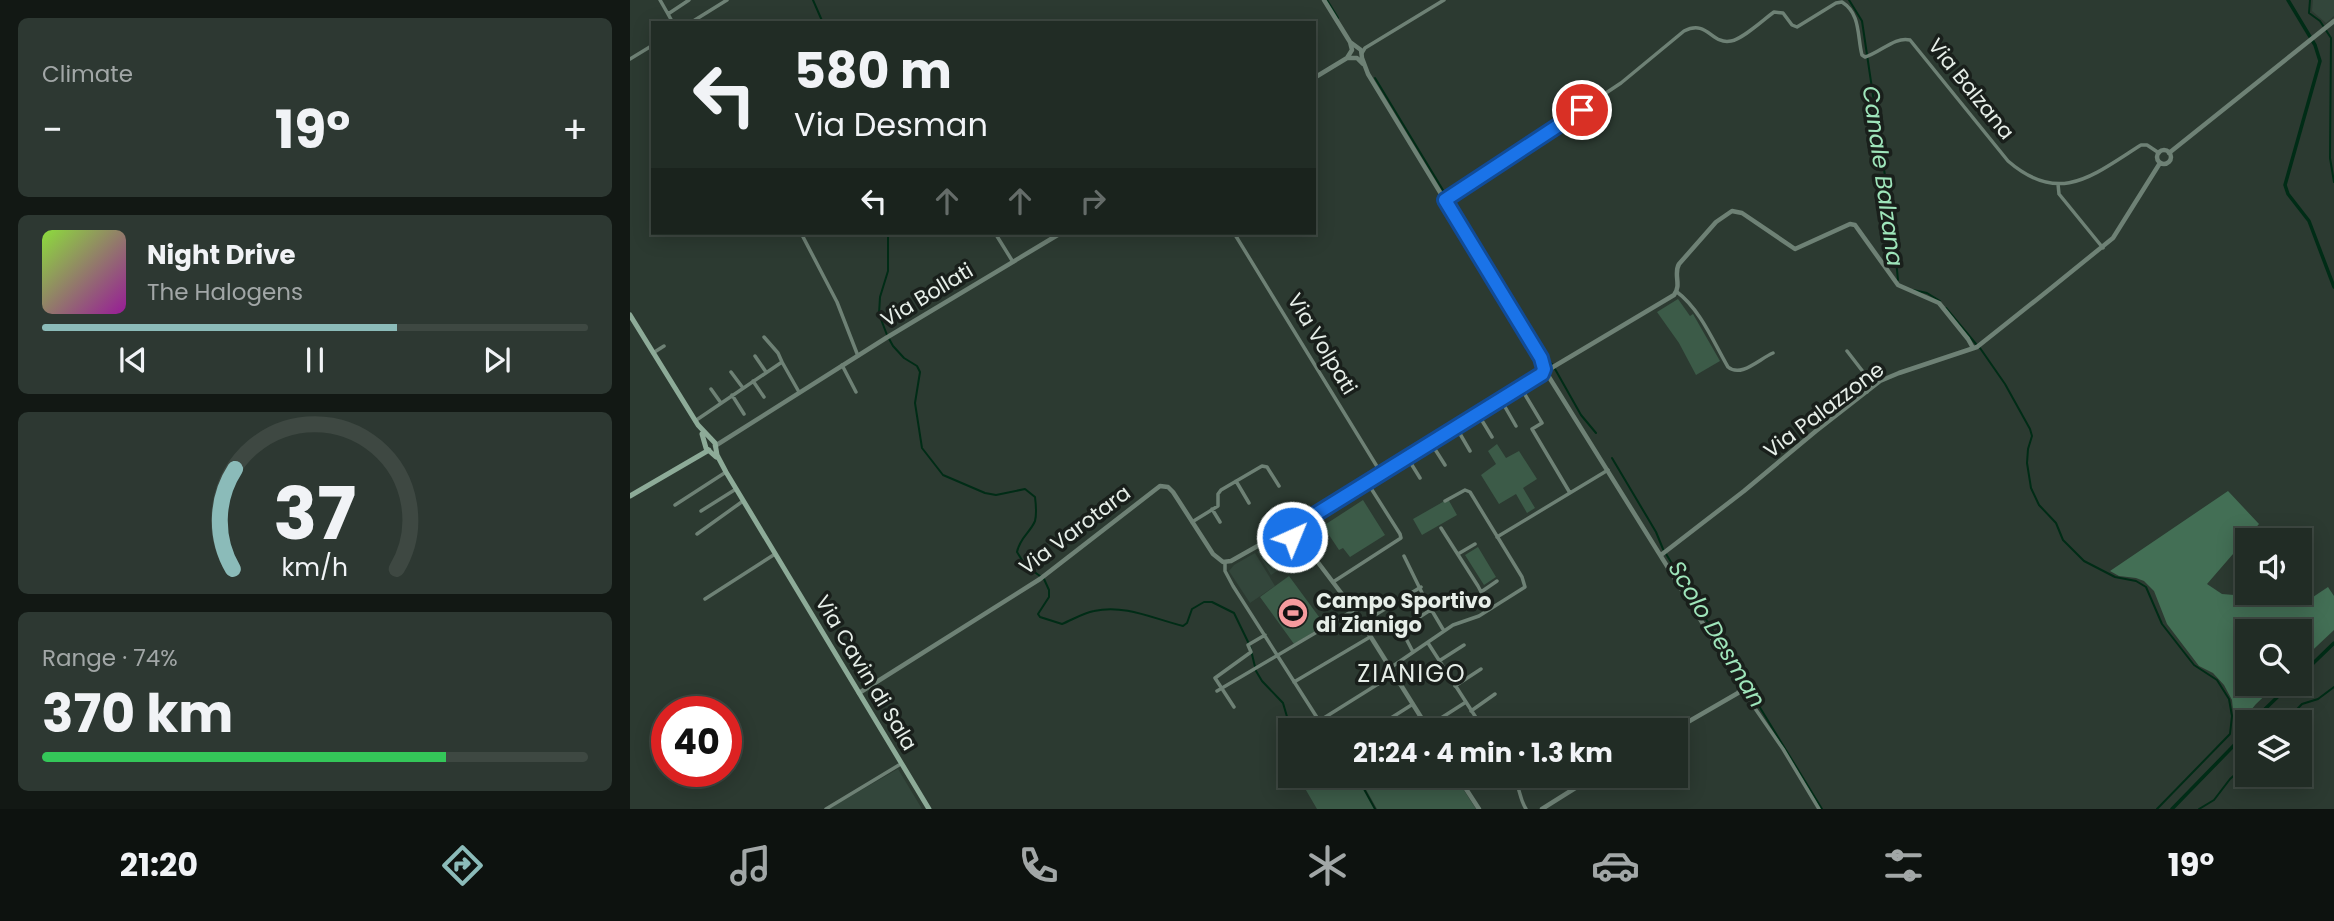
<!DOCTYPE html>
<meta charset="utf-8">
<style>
:root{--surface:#212c25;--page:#2d3832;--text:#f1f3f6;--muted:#a2a7a7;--line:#3e4842;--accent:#8bbbb9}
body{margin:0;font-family:Poppins,sans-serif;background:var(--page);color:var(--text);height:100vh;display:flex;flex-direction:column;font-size:26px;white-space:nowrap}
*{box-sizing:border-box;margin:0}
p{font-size:23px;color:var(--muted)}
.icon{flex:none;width:38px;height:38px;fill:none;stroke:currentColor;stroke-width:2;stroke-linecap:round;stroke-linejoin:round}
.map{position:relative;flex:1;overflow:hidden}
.panel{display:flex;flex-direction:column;gap:18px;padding:18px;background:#121814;width:630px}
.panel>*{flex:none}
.banner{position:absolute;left:21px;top:21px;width:665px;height:214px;border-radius:0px;box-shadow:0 4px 18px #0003,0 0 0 2px var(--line);background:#212c25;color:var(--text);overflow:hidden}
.tools{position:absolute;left:1605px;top:528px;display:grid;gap:14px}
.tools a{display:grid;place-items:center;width:77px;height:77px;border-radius:0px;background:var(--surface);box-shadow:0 4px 18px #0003,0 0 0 2px var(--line);font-size:35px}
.speed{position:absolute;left:21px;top:696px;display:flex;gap:14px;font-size:35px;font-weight:700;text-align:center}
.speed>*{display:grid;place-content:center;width:91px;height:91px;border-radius:50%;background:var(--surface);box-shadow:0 4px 18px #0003,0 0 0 2px var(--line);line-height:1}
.speed .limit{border:10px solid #d22;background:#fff;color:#111}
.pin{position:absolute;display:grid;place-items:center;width:60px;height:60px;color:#fff;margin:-30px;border:4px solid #fff;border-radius:50%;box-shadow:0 2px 7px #0007}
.me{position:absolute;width:77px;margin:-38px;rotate:44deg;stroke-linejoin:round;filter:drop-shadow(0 0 5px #0008)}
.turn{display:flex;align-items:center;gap:24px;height:147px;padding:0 28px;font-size:32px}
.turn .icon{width:91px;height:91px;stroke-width:2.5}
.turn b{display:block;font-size:49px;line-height:60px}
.lanes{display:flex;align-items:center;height:66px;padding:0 28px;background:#0003;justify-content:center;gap:35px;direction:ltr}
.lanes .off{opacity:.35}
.big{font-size:52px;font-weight:700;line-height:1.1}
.panel .card{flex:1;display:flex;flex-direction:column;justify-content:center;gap:10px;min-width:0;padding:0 24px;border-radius:10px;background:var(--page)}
.panel .dial{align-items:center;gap:0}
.dial svg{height:182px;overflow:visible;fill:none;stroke:var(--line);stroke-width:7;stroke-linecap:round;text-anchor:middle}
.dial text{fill:var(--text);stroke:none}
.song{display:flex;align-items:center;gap:21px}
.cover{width:84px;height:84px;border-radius:10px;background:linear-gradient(135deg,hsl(90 70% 55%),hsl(300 70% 35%))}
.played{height:7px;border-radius:4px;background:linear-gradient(90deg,var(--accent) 65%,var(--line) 65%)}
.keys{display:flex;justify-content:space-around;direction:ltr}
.heat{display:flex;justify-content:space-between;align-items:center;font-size:38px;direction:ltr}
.charge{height:10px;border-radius:5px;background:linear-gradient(90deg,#34c759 74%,var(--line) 0)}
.trip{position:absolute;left:648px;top:718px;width:410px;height:70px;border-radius:0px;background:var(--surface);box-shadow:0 4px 18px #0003,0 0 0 2px var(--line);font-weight:700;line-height:70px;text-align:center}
.tabs{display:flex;height:112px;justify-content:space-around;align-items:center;background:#0d120f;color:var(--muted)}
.tabs .icon{width:49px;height:49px}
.tabs .selected{color:var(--accent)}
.tabs b{font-size:32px;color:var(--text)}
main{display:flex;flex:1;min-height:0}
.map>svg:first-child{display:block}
</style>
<main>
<section class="panel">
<div class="card"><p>Climate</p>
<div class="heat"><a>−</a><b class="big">19°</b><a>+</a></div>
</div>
<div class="card">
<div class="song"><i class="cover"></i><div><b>Night Drive</b><p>The Halogens</p></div></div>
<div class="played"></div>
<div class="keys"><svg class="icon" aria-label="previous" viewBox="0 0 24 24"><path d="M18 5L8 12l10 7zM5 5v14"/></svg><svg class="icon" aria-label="pause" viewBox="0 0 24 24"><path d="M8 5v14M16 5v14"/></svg><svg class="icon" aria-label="next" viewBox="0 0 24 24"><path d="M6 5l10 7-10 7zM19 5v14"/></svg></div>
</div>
<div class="card dial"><svg viewBox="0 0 100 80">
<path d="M14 69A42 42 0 1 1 86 69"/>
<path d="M14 69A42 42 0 0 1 15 25" stroke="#8bbbb9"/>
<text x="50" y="56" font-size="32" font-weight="700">37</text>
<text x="50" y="72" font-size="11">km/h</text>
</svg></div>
<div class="card"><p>Range · 74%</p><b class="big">370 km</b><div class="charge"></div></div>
</section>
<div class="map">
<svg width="1704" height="809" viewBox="0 0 1704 809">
<rect width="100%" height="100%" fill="#2c3a31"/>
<path fill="#33463b" d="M1683 0H1704V16L1696 23 1682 11Z
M648 539 662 561 641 575 627 552Z
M625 553 645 586 620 603 599 571 604 565Z
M268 769 292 809H198Z"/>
<path fill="#3c5b48" d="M1048 299 1060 316 1063 314 1090 361 1066 375 1049 343 1027 312Z
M867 444 876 458 889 451 907 479 893 488 905 508 897 513 886 494 869 504 851 475 866 464 858 451Z
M818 499 827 515 792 535 783 519Z
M733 500 755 535 720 557 713 548 709 550 693 526Z
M848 547 866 577 854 585 835 555Z
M659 576 695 625 664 644 630 597Z
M660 753V775H714L734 789 745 809H687L673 785 667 789 651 775V765Z
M723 775H824L846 809H747L734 786 720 777Z"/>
<path fill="#436f55" d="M1598 491 1629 524 1577 584 1592 594 1653 599 1674 603 1698 587 1704 596V630L1670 662V632H1617V684H1647L1626 704 1605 729 1602 700 1594 685 1583 673 1569 666 1537 624 1524 591 1514 581 1506 578 1489 576 1480 571Z"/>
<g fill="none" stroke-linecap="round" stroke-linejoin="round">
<path stroke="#002c16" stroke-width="2" d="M183 0 193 23
M697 0 708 18
M1219 0 1232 21 1263 230 1268 280
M1680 0 1679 13 1690 21 1701 38 1700 158 1704 182
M745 78 916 360 922 364
M256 233 258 234V271L250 297 249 314 257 335 263 346 274 358 287 366 290 372 285 403 292 448 313 475 355 493 366 495 395 489 405 497C406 505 407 513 405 521 400 533 390 537 387 552L395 565 414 579 419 590V597L408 614 410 617 432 624C442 620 453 613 464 611 495 604 524 619 553 626L557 623 562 609 574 602H582L604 613 620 646 626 671 632 681 653 703 660 727 663 730
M1283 290 1297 293 1310 301
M1316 308 1346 344
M1350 348 1375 384 1400 429 1402 436 1398 449 1397 463 1401 488 1409 505 1426 523 1433 540 1454 561 1485 577 1506 581 1516 587 1532 624 1564 665 1587 680 1599 699 1602 716 1600 734 1527 809
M925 369 951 415 966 433
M982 458 1026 532 1033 549 1192 809
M1654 723 1672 704 1688 699 1704 687
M714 775 734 789 745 809
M1569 809 1584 800 1600 779 1617 764"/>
<path stroke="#002c16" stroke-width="3.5" d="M1658 0 1685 45 1690 61 1655 185 1658 194 1679 221 1704 287
M1670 676 1704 643
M1625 723 1635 709 1661 684
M1542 809 1617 732"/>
<path stroke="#6e8175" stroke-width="3.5" d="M30 0 38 14
M43 23 38 14 59 0
M60 23 97 0
M732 53 735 48 814 0
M0 59 23 45
M1428 184 1429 194 1473 248
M815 200 991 83 1054 31C1078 19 1081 45 1101 41 1113 39 1134 19 1144 12L1153 13 1162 25 1167 27 1206 3 1212 2C1231 14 1227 36 1232 55L1235 57C1250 53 1265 36 1280 40L1378 161C1430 206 1463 175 1511 145H1517L1529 153
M171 233 207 302 228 356
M365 233 383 262
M604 233 751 473
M1047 292C1070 309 1084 343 1098 367 1111 378 1129 359 1143 353
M134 337 148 353 152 362
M1217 351 1234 373 1237 392
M23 353 34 346
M125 356 136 372
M212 365 226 392
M101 372 113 388
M123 381 134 397
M891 388 912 423 902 429 940 493
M81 389 91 403
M102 395 114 414
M871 400 886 426
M848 414 862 437
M65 421 152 362 169 392
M826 427 840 451
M801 443 815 465
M777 457 790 478
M606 481 619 503
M45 505 96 472
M582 509 590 522
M71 511 106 489
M562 522 588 506V494L591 490 632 466 637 467 649 486
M811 528 848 586 860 609
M67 534 113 501
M867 537 978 470
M828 554 845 544
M774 556 795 599 814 631
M595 562V571L603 586 695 730
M703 582 771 538 770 534 737 482
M851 592 867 581
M75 599 145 554
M732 623 791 587
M798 643 854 730
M783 652 771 629 802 609
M809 661 834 645
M760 668 823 625 849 616 895 587 892 577 840 492 835 490 815 501
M664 682 740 637
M825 686 851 669
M1111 688 1153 749 1189 809
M587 691 724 610
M604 707 585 678 621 652 618 645 635 635
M841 711 865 694
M689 721 764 674
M797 727 836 702
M742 730 783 704
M865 730 881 718
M883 775C890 787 889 798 896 809
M196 809 269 765"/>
<path stroke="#6e8175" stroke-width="4.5" d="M720 42 731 50 732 58 738 74 911 358 914 369 1110 683 1111 688 1108 693 1044 730
M717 58H727L733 64
M684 78 717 58 722 50 720 42 694 0
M1527 157a7 7 0 1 1 14 0a7 7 0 1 1-14 0Z
M1539 153 1704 21
M914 369 918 370 1044 295C1052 285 1043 274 1049 264L1086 222 1102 211 1112 213 1165 249 1220 224 1225 225 1268 285 1309 303 1338 339 1343 348
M85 446 256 338 431 233
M668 536 664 537 659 534 661 527H667L699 505 906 378 913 369
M668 536 724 610 799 730
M1031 555 1114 491 1186 431 1250 381 1269 373 1347 347 1420 289 1483 238 1530 163
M229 693 410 579 530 486 538 487 543 492 583 554 593 562 601 561 647 535 659 532
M827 775 849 809
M912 809 966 775"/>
<path stroke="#8dab98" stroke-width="5" d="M0 315 68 425
M68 425 85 443 87 455 96 472 299 809
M72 434 76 448 86 457
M0 496 79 450"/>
</g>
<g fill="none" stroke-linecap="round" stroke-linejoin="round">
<g stroke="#114b97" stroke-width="18">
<path id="route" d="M662 537 668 536 670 532 667 527 686 514 912 374 914 369 911 358 815 200 952 110"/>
</g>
<use href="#route" stroke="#1a73e8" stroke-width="12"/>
</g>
<defs>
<g id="stadium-disc" transform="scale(1.575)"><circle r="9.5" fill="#f59b9e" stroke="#191f1b"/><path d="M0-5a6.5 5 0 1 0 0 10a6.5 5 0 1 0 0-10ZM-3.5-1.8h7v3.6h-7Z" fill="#111"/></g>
</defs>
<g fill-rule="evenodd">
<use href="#stadium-disc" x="663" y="613"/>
</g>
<g text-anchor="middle" stroke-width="7" stroke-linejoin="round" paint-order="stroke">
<g font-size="21" fill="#e6eee8" stroke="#191f1b">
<text transform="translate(1341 89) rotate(51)" y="7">Via Balzana</text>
<text transform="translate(297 295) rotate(-31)" y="7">Via Bollati</text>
<text transform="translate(692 344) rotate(59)" y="7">Via Volpati</text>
<text transform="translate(1194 410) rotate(-37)" y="7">Via Palazzone</text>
<text transform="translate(445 530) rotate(-37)" y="7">Via Varotara</text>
<text transform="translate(236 673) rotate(59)" y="7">Via Cavin di Sala</text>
</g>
<g font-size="21" font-weight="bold" fill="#e6eee8" stroke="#191f1b" text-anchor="start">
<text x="686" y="608">Campo Sportivo<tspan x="686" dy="24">di Zianigo</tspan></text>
</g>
<g font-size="23" font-style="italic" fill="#9ee5ba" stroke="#191f1b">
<text transform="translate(1253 176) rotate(82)" y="8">Canale Balzana</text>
<text transform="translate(1087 634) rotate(59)" y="8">Scolo Desman</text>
</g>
<g font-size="24" letter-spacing="2" fill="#e6eee8" stroke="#191f1b">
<text x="782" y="682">ZIANIGO</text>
</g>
</g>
</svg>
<div class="tools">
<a><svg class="icon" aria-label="sound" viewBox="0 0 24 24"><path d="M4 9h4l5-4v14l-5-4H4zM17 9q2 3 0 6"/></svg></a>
<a><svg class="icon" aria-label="search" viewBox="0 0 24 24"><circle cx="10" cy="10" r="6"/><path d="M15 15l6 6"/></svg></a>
<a><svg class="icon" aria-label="layers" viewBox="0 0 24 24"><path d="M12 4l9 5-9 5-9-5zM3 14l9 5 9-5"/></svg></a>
</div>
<div class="speed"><div class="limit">40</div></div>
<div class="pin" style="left:952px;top:110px;background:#d93025"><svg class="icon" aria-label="arrive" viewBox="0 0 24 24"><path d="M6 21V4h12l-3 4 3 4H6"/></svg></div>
<svg class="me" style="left:662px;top:537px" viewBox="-20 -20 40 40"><circle r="17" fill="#1a73e8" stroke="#fff" stroke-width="3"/><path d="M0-11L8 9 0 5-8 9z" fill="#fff"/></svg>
<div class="trip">21:24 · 4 min · 1.3 km</div>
<div class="banner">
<div class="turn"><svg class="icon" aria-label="left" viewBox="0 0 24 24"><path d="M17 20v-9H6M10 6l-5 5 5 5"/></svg><div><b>580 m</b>Via Desman</div></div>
<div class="lanes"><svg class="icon" aria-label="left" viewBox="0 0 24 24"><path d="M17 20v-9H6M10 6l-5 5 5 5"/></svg><svg class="icon off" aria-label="ahead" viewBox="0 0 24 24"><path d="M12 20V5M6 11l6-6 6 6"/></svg><svg class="icon off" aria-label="ahead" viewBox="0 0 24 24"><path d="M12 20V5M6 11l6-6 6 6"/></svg><svg class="icon off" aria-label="right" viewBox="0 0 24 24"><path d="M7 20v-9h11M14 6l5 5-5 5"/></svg></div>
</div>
</div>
</main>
<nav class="tabs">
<b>21:20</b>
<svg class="icon selected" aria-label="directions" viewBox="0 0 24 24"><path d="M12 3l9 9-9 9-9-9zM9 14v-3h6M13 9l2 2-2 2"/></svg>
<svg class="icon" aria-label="music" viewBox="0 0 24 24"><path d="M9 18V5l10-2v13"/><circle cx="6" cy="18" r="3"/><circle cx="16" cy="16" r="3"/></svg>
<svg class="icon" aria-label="phone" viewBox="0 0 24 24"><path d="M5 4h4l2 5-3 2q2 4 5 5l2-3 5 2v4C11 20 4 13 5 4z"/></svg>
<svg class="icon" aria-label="climate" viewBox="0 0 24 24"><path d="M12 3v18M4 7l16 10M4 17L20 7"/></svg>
<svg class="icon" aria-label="car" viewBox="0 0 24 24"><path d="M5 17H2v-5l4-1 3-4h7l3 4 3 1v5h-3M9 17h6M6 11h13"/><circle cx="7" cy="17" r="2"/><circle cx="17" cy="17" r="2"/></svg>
<svg class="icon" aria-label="filters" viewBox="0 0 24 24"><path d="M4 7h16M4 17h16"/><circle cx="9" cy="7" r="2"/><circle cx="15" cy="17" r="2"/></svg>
<b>19°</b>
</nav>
